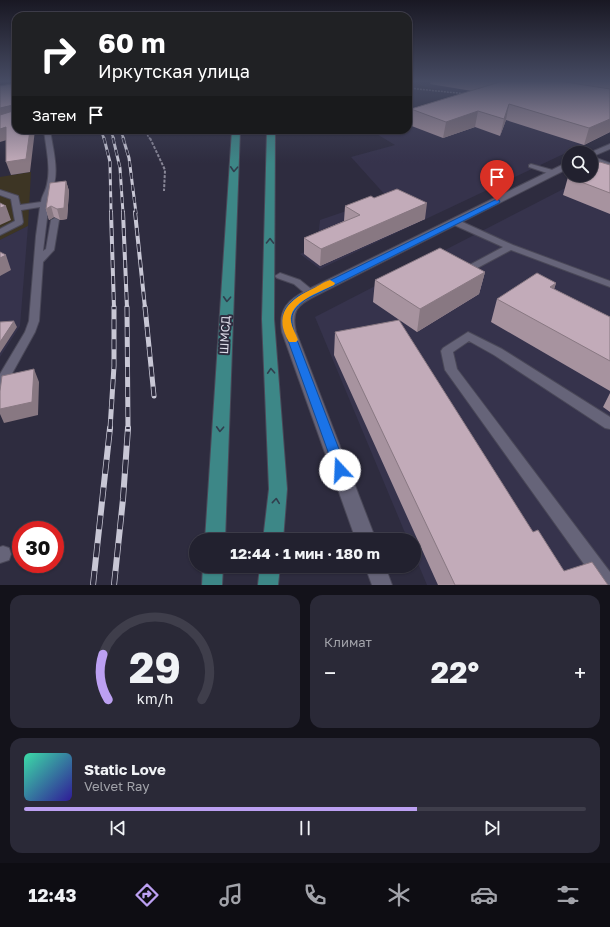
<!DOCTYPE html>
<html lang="ru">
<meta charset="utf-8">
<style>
:root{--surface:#22212f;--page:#2a2937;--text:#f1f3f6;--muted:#a2a3aa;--line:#3f3e4b;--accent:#bca0f2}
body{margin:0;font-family:"Golos Text",sans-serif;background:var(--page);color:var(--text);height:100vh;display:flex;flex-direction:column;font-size:15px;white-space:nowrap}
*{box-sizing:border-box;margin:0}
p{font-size:13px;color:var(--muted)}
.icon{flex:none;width:22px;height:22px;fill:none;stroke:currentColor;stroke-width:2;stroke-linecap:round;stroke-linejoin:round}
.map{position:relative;height:585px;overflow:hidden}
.panel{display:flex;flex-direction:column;gap:10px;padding:10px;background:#13121a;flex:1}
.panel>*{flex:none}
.guide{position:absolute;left:12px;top:12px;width:400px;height:122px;border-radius:12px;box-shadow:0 1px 3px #0004,0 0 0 1px var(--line);background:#202124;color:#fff;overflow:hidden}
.fabs{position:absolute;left:562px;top:146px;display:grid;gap:8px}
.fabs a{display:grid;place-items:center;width:36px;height:36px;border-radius:50%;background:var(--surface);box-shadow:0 1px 3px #0004,0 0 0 1px var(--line);font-size:20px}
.speed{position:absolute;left:12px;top:521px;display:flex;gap:8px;font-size:20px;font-weight:700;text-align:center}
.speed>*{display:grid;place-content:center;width:52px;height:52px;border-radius:50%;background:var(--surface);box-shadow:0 1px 3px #0004,0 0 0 1px var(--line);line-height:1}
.speed .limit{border:6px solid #d22;background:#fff;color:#111}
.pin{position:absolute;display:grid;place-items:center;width:34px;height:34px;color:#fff;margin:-41px -17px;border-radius:50% 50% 50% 0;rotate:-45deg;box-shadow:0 0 4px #0007}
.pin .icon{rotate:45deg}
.me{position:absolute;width:44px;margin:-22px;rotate:340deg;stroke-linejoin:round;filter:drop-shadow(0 0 3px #0008)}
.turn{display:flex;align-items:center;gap:14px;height:84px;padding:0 20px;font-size:18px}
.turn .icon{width:52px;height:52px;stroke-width:2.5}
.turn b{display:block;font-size:28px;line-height:34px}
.then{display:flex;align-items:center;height:38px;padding:0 20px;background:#0003;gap:8px;font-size:15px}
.big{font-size:30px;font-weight:700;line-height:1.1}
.panel .tile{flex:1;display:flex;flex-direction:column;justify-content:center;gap:6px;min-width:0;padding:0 14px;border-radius:12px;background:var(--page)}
.panel .dial{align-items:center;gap:0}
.dial svg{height:104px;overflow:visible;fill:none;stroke:var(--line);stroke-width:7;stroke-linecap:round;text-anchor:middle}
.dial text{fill:var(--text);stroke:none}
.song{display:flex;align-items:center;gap:12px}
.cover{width:48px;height:48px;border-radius:6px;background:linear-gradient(135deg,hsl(160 70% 55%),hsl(250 70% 35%))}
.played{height:4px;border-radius:2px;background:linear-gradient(90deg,var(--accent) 70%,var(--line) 70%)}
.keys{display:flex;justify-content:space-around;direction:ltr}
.heat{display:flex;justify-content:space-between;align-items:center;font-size:22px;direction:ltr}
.panel .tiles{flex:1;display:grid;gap:10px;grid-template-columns:1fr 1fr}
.tile:last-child{grid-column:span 2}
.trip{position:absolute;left:189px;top:533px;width:232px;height:40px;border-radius:20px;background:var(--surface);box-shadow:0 1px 3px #0004,0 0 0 1px var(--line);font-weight:700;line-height:40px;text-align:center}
.dock{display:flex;height:64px;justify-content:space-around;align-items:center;background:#0e0d13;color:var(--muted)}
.dock .icon{width:28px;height:28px}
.dock .current{color:var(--accent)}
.dock b{font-size:18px;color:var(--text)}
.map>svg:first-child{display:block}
</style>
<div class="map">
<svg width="610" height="585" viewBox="0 0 610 585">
<rect width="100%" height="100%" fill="#2e2c3f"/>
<path fill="#3d3524" d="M31 172 28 226 0 240V177Z"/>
<path fill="#36334c" d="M408 81H610V132L320 269 300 254 317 246 320 220 387 197 351 157 395 145 370 130H408V116L472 96 430 88Z
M610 165V585H427L414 554V540H408L315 317Z
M28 226 20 326 0 357V240Z"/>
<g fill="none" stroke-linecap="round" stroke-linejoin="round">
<g stroke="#4a4858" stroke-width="2">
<path id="service" d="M44 130H50C53 150 61 176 50 194L43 251 46 249 51 220 55 218 59 220 54 250 43 262 39 321 35 332 4 388 0 390V374L25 332 29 321 36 236 40 207 21 210 23 222 22 224 0 235V229L15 221 11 199 0 195V190L18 196 20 205 41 202C42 195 46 191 47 184 51 167 46 148 44 130Z
M591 156 610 163V167L591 160Z
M531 164 556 171 557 173 553 175 529 167V165Z
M452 220H458L513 245 610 281V287L511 250 468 273H462L460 271 462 269 503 247 452 224 451 222Z
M280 273 300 280 316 293 315 295H307L294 284 277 278 275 276Z
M468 332 502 349 610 417V429L605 428 494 355 469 341 453 352 457 369 610 572V585H599L445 370 441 351 443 348Z
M3 546 9 548 11 554 9 560 0 563V547Z"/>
</g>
<g stroke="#4a4858" stroke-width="2">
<path id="minor" d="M610 144V149L591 157V153H589Z
M566 163H569V168L315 296C297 305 291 311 296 332L376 540H356L282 332C278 309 288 300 307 290Z
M365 566H385L392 585H372Z"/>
</g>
<g stroke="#4a4858" stroke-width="2">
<path id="primary" d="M232 130H240L225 540H205Z
M267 130H275L274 319 287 489 283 540H263L269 489 262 319Z
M203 566H223L222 585H202Z
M260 566H280L278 585H258Z"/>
</g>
<path stroke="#898797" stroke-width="1.5" stroke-dasharray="2 1" stroke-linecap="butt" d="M408 88 467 94
M144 130 150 139"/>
<path stroke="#898797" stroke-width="2" stroke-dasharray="3 1.5" stroke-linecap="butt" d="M150 138 165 170 164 191"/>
<use href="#service" fill="#666479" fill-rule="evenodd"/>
<use href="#minor" fill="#666479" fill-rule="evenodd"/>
<use href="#primary" fill="#3d8787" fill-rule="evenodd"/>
<g stroke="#c8c7d5" stroke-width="2.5">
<path id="rail-far4" d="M101 130 104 139
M110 130 114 139
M120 130 124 139"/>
</g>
<g stroke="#c8c7d5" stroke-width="3">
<path id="rail-far3" d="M104 138 110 162 111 213
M113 138 120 168 123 213
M123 138 129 158 136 213"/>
</g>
<g stroke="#c8c7d5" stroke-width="4">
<path id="rail-far2" d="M111 212 114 308
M123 212 127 308
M135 212 145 308"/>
</g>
<g stroke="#c8c7d5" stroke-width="5">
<path id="rail-far1" d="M127 307 128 429
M145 307 154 396
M110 429 114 366V307"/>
</g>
<g stroke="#c8c7d5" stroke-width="6">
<path id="rail" d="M93 585 110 428
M114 585 123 499 128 428"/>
</g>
<use href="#rail-far4" stroke="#2e2c3f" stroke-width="1.5" stroke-dasharray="5" stroke-linecap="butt"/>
<use href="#rail-far3" stroke="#2e2c3f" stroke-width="2" stroke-dasharray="6" stroke-linecap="butt"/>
<use href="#rail-far2" stroke="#2e2c3f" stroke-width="2.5" stroke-dasharray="8" stroke-linecap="butt"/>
<use href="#rail-far1" stroke="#2e2c3f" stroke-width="3.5" stroke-dasharray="10" stroke-linecap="butt"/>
<use href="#rail" stroke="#2e2c3f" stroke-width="4.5" stroke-dasharray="14" stroke-linecap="butt"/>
</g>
<path fill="#a7939f" d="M431 81H610V132L584 145 506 120 500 136 475 127 443 138 409 125 411 109 472 91 430 84Z
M610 165V214L563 195 568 177Z
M66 181 69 191 67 219 60 220 54 217 49 220 46 209Z
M345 206 425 219 320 266 304 254V238L344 221Z
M485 272 479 294 417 332 373 302 375 280Z
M556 283 554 289 610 317V391L491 322 497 299Z
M335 332 533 532 564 571 608 585H438L334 355Z
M610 393V412L603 407Z"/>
<path fill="#887882" d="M509 104 506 120 500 136 504 119Z
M13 105 16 113 0 120V108Z
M478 111 475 127 443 138 446 122Z
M610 119V132L584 145 589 128Z
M6 127 10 139 0 142V129Z
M30 130H35L30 172 11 175 6 162Z
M66 181 69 191 67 219 60 220 57 209Z
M427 203 425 219 320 266 321 249Z
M6 206 11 220 0 225V208Z
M51 206 54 217 49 220 46 209Z
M6 255 11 270 0 276V258Z
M485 272 479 294 417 332 420 309Z
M556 283 549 305 550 287Z
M14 321 17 327 0 353V342Z
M34 369 39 382 38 415 4 423 0 414V409Z"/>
<path fill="#c2abb9" stroke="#887882" d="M503 81H559L610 89V119L589 128 509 104 504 119 478 111 446 122 411 109Z
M16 83V130H30L26 159 6 162V127L0 129V115L13 111V105L0 108V86Z
M600 162 610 165V193L568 177 572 175H591V166Z
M66 181 64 208 57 209 51 206 46 209 50 183Z
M397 189 427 203 321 249 304 238 360 215 345 206 371 196 374 198Z
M0 203 6 206 0 208Z
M440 248 485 272 420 309 375 280Z
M0 252 6 255 0 258Z
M537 273 556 283 550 287 610 317V361L497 299Z
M399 320 533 532 538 530 564 571 592 562 608 585H455L335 332Z
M14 321 0 342V322Z
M34 369 32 402 0 409V391L2 376Z"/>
<defs><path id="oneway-chevron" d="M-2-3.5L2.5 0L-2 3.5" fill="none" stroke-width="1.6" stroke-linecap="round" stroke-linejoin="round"/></defs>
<g stroke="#313e4d">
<use href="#oneway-chevron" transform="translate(234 169) rotate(93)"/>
<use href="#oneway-chevron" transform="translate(270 241) rotate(-89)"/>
<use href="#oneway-chevron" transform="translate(227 299) rotate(93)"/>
<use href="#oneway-chevron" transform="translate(271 371) rotate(-93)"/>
<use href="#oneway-chevron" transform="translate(220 429) rotate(93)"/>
<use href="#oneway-chevron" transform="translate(276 501) rotate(-84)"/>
</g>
<linearGradient id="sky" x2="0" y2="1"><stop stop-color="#191823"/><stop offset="0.5" stop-color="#464b63"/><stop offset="1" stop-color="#464b63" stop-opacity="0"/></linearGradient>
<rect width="610" height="163" fill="url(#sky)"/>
<path fill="#1a73e8" stroke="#114b97" d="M497 199 500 201 499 203 305 300C292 311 289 315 294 332L347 470 345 474 340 475 336 474 285 332C280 314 284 307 298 296Z"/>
<path fill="#f59e0b" d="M330 280 335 283 334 285C320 292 288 302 291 322 292 328 296 334 298 340L296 342H289C274 316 286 302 310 290 317 287 323 282 330 280Z"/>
<g text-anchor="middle" stroke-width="4" stroke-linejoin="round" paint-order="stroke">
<g font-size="12" fill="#dddce9" stroke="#2e2c3f">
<text transform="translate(225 335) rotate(-87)" y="4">ШМСД</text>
</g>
</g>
</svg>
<div class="fabs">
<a><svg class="icon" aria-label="search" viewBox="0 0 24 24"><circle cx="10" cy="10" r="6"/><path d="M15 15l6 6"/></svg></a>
</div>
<div class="speed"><div class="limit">30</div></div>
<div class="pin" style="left:497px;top:201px;background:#d93025"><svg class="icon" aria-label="arrive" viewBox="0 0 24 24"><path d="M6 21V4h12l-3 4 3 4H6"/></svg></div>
<svg class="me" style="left:340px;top:470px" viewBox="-20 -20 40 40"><circle r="19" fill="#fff"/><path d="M0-13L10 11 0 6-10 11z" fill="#1a73e8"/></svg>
<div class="trip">12:44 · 1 мин · 180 m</div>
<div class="guide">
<div class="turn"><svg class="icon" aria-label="right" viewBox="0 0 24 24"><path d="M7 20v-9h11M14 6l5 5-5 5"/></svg><div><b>60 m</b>Иркутская улица</div></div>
<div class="then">Затем<svg class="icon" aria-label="arrive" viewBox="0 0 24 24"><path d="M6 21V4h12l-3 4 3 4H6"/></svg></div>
</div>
</div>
<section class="panel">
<div class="tiles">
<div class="tile dial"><svg viewBox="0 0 100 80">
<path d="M14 69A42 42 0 1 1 86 69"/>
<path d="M14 69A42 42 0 0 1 10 34" stroke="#bca0f2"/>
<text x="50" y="56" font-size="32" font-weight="700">29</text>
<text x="50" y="72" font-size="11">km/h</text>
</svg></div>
<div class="tile"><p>Климат</p>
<div class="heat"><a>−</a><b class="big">22°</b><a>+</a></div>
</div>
<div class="tile">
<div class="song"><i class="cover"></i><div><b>Static Love</b><p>Velvet Ray</p></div></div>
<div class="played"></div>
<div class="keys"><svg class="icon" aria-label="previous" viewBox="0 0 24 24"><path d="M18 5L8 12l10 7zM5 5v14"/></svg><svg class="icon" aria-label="pause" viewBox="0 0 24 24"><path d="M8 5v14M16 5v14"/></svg><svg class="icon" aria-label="next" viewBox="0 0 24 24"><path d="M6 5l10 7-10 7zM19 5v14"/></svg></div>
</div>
</div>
</section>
<nav class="dock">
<b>12:43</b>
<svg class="icon current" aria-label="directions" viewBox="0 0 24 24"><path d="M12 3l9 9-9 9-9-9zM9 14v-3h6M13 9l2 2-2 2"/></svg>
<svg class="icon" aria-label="music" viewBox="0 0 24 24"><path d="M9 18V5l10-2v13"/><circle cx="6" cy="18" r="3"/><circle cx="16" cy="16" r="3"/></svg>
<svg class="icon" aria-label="phone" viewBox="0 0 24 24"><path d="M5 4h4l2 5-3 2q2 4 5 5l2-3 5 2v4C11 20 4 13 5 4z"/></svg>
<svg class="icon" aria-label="climate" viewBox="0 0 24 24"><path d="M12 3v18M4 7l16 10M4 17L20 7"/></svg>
<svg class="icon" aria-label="car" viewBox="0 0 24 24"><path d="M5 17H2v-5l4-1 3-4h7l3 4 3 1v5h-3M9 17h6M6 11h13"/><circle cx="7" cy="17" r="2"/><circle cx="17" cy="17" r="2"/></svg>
<svg class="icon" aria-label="filters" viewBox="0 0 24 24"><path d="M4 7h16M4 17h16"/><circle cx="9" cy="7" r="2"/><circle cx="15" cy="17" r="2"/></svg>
</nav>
